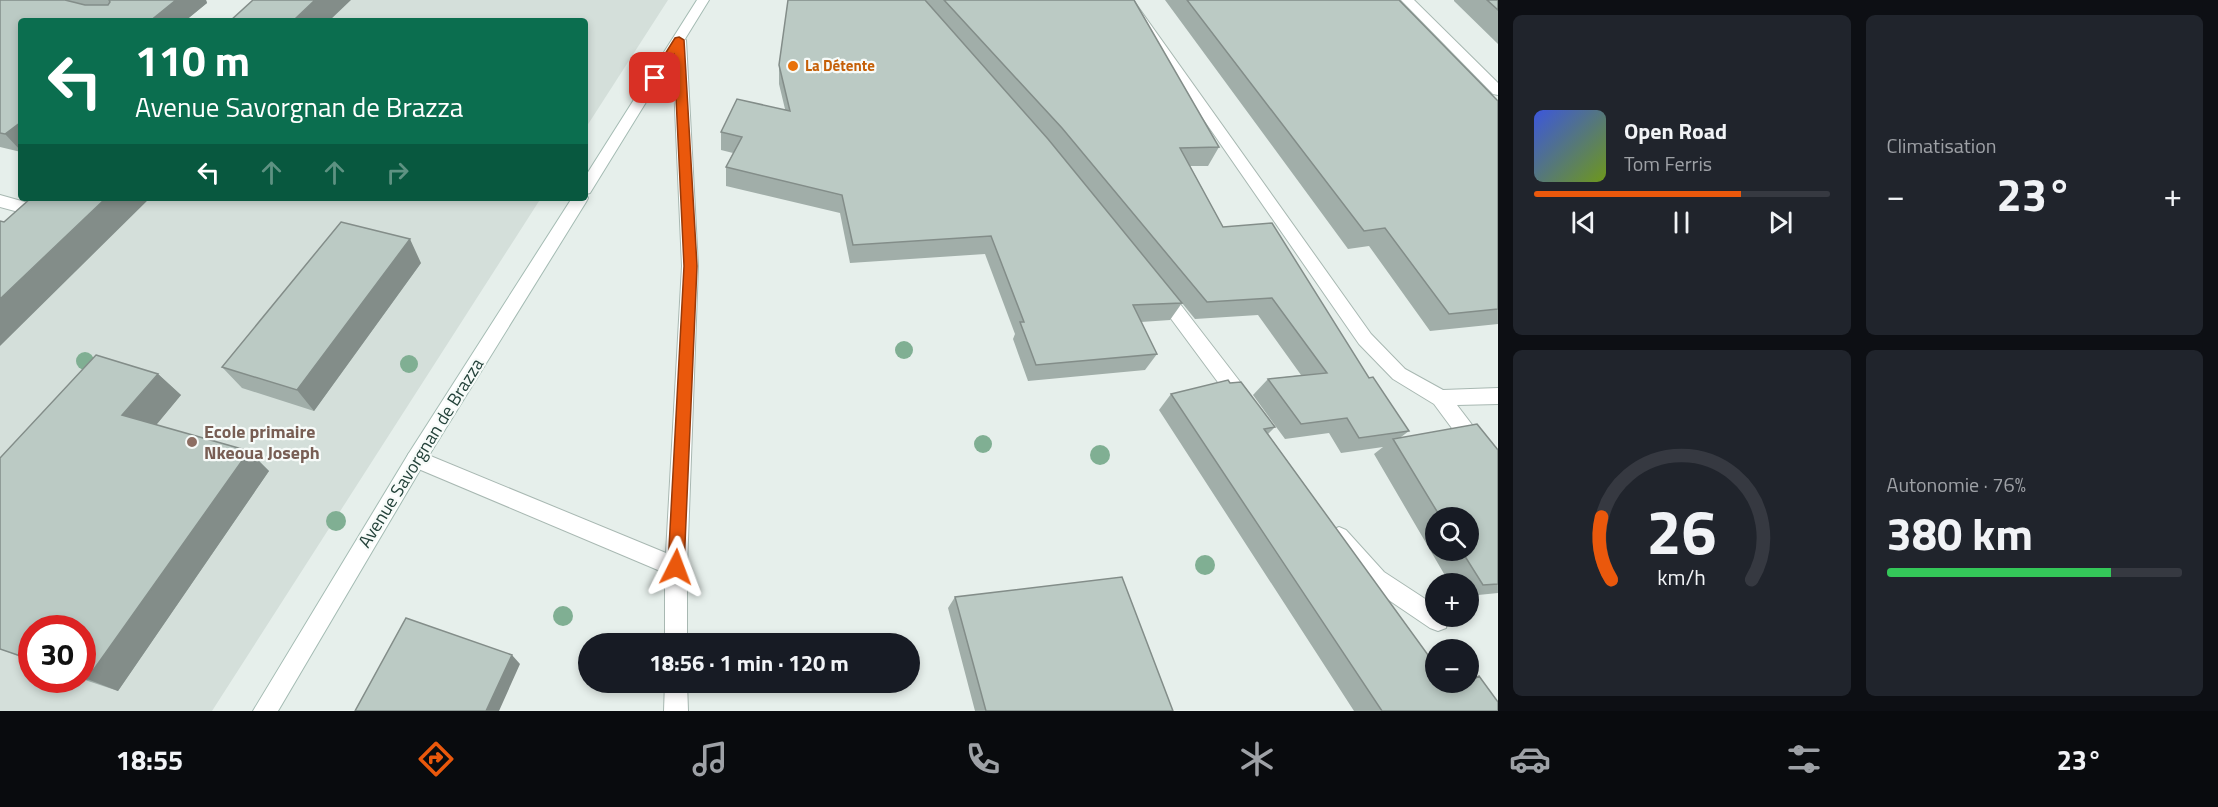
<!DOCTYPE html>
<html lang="fr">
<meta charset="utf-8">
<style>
:root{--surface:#171b24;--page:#20242c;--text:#f1f3f6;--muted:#9ea1a6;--line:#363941;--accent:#ea580c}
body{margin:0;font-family:"Titillium Web",sans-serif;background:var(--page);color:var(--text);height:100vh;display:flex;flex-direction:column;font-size:22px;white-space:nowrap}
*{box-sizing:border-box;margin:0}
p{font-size:20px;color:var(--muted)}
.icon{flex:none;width:33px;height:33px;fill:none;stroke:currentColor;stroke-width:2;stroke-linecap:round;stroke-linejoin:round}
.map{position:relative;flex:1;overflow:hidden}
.panel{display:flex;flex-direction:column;gap:15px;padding:15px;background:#0d0f14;width:720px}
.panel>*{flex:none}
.banner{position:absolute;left:18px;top:18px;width:570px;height:183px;border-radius:6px;box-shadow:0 3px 9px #0003;background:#0b6e4f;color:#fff;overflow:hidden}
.controls{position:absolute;left:1425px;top:507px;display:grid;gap:12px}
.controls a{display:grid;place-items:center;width:54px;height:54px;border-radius:50%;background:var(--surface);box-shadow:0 3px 9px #0003;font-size:30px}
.speed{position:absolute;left:18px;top:615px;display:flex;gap:12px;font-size:30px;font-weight:700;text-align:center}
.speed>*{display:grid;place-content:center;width:78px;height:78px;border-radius:50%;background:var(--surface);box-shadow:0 3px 9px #0003;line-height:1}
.speed .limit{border:9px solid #d22;background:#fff;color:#111}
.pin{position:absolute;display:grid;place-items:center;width:51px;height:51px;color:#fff;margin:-26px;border-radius:12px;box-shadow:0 3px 9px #0006}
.me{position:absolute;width:66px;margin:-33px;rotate:3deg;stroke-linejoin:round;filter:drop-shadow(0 0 4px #0008)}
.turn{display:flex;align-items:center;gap:21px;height:126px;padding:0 18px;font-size:27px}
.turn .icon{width:78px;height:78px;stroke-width:2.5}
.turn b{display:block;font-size:42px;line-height:51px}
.lanes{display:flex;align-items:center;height:57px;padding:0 18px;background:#0003;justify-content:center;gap:30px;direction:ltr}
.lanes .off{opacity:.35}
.big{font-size:45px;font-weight:700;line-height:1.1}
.panel .tile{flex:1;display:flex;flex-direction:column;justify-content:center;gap:9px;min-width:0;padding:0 21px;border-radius:9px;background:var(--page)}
.panel .dial{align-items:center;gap:0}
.dial svg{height:156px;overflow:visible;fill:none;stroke:var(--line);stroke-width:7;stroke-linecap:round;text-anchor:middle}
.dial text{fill:var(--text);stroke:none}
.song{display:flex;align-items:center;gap:18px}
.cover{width:72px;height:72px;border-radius:9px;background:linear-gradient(135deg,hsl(230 70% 55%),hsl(80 70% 35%))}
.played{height:6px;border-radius:3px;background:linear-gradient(90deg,var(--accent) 70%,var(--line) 70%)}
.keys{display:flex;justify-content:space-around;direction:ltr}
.heat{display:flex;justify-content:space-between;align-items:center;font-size:33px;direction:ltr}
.charge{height:9px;border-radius:4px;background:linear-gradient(90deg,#34c759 76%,var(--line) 0)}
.panel .tiles{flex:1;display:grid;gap:15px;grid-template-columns:repeat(2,1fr)}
.trip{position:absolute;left:578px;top:633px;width:342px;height:60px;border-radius:30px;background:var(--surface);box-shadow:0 3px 9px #0003;font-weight:700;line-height:60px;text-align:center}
.menu{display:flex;height:96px;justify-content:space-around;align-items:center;background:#090b0e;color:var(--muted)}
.menu .icon{width:42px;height:42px}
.menu .current{color:var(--accent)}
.menu b{font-size:27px;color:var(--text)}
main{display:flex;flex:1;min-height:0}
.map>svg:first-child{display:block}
</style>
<main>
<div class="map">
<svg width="1498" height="711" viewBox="0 0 1498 711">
<rect width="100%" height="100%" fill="#e6efeb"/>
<path fill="#d4dfda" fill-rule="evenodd" d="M280 0H668L585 129V21H257Z
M62 198H541L212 711H0V255ZM32 628H82V680H32Z"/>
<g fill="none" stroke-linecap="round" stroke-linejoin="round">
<g stroke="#a8b8b2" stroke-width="2">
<path id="lane" d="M1161 285 1167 287 1251 396 1253 402 1251 408 1244 410 1237 408 1155 297 1152 292 1155 287Z
M1339 527 1346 530 1384 572 1436 606V616H1448L1446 628 1438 631 1430 628 1368 586 1332 544 1329 537 1332 530Z"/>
</g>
<g stroke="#a8b8b2" stroke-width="2">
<path id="street" d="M1121 0H1133L1371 334 1405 369 1443 390 1498 388V404L1457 405 1498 459V484L1491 481 1434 404 1393 379 1359 344Z
M1401 0H1414L1498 83V95L1493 94Z
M679 36 686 40 698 266 687 567V644H665V573L409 465 406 459 409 453 416 450 666 553 682 266 672 40Z
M0 195 32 204 34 208 26 214 0 207Z
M665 682H687L688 711H664Z"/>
</g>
<g stroke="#a4bbb3" stroke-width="2">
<path id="secondary" d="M697 0H709L590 193 586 194 588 198 586 202 423 465 278 711H253L409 453 572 198H585V177Z"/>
</g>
<use href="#lane" fill="#fff" fill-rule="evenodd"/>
<use href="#street" fill="#fff" fill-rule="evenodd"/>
<use href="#secondary" fill="#fff" fill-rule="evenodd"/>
</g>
<g fill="#80af93">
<circle cx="904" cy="350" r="9"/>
<circle cx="85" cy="361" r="9"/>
<circle cx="409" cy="364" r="9"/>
<circle cx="983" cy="444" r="9"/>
<circle cx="1100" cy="455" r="10"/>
<circle cx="336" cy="521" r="10"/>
<circle cx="1205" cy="565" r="10"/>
<circle cx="563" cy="616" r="10"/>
</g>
<path fill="#a1aea9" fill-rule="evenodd" d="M0 0H206L207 3 185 21H21V152L0 147Z
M788 0H1134L1219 147 1208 166H1190L1223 227 1369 378 1409 431 1401 437 1498 450V593L1468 596V584H1450L1374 454 1383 447 1341 453 1329 433 1285 439 1253 395 1268 379 1301 375 1258 315 1195 319 1182 303 1170 320 1141 322 1157 354 1145 370 1028 381 1013 339 1015 334 985 254 850 263 840 213 726 186V167L733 153 721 150V132L785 109 779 84V65ZM1436 518H1468V550H1436Z
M1165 0H1399L1498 101V324L1430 331 1369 246 1348 249Z
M1454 0H1498V44L1454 1Z
M421 263 314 411 242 388 222 367Z
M158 374 181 395 156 425 249 451 269 471 118 691 82 679V628H32V661L0 649Z
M1230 383 1275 427 1268 434 1450 686 1460 682H1468V679L1479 676 1498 711H1354L1159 410 1171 394Z
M955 597 1173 711H975L948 608Z"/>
<path fill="#838d89" d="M176 0H206L207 3 185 21H150Z
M315 0H351L329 21H298L296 18Z
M21 122V151L5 134Z
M106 198H150L0 346V299Z
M410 239 421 263 314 411 297 390Z
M158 374 181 395 147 436 122 415Z
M249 451 269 471 118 691 87 679Z
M512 655 520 664 499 711H486Z"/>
<path fill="#bbcac4" stroke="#838d89" stroke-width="1.5" d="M0 0H65L85 5H108L110 2 109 0H176L150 21H21V122L5 134 0 133Z
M253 0H315L296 18 310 21H230Z
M788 0H925L1048 139 1182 303 1133 305 1157 354 1036 365 1020 322H1024L991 236 853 245 842 195 726 167 742 137 721 132 737 99 790 111 779 65Z
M944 0H1134L1219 147 1180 148 1223 227 1272 223 1369 378 1373 377 1409 431 1359 438 1347 418 1301 424 1268 379 1327 373 1272 298 1207 302 1062 128Z
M1187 0H1399L1498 101V309L1449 314 1385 228 1364 231Z
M1487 0H1498V10Z
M31 198H106L0 299V221L4 222Z
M341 222 410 239 297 390 222 367Z
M96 355 158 374 122 415 249 451 87 679 82 677V628H32V660L0 649V458Z
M1228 380 1230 383 1241 382 1275 427 1264 429 1436 666V682H1448L1454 692 1479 676 1498 702V711H1382L1171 394Z
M1477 424 1498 450V584L1483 585 1461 550H1468V518H1441L1393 439Z
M1122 577 1173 711H986L955 597Z
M406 618 512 655 486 711H355Z"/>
<path fill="#ea580c" stroke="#983908" stroke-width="1.5" d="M679 37 684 40 697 266 684 567 682 572 676 575 671 572 668 567 684 266 674 55 659 80 650 78 675 38Z"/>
<circle fill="#e8710a" stroke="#f7fbf9" stroke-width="2" cx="793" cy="66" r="6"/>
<circle fill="#8d6e63" stroke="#f7fbf9" stroke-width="2" cx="192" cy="442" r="6"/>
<g text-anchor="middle" stroke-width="4.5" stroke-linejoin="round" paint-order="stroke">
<g font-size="15" font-weight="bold" fill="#c56008" stroke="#f7fbf9" text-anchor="start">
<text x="805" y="71">La Détente</text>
</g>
<g font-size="18" font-weight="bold" fill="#785e54" stroke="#f7fbf9" text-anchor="start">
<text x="204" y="438">Ecole primaire<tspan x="204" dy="21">Nkeoua Joseph</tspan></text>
</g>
<g font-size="18" fill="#24423a" stroke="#f7fbf9">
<text transform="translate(421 453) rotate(-58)" y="6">Avenue Savorgnan de Brazza</text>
</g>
</g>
</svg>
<div class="controls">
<a><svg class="icon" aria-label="search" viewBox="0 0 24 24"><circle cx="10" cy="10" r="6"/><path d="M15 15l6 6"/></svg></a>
<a>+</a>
<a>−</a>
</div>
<div class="speed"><div class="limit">30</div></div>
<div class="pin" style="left:655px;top:78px;background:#d93025"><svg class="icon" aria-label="arrive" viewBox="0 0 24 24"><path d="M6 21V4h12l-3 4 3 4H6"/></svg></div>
<svg class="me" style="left:676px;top:567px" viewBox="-20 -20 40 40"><path d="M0-17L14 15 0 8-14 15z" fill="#ea580c" stroke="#fff" stroke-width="4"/></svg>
<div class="trip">18:56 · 1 min · 120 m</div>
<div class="banner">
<div class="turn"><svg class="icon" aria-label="left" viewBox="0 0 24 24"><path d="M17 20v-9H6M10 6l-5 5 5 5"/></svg><div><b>110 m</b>Avenue Savorgnan de Brazza</div></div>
<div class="lanes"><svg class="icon" aria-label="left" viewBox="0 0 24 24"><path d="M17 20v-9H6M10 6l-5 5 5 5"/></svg><svg class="icon off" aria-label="ahead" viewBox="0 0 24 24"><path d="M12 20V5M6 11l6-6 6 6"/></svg><svg class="icon off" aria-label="ahead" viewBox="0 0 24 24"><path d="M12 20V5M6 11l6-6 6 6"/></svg><svg class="icon off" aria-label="right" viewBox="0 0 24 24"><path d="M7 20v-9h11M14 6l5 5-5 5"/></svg></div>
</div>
</div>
<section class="panel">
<div class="tiles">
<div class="tile">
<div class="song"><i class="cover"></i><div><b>Open Road</b><p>Tom Ferris</p></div></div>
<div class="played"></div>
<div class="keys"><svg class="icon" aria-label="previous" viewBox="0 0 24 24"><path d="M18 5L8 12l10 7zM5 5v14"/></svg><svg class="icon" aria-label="pause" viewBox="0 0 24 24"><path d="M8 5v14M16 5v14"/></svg><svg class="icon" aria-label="next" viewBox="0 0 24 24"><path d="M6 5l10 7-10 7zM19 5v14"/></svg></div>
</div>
<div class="tile"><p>Climatisation</p>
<div class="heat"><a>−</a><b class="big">23°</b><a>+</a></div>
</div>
<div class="tile dial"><svg viewBox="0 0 100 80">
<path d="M14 69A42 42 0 1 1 86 69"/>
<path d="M14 69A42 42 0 0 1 9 37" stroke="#ea580c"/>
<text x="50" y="56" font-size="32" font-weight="700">26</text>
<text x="50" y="72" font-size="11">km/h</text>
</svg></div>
<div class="tile"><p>Autonomie · 76%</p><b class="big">380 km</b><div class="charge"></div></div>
</div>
</section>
</main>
<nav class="menu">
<b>18:55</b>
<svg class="icon current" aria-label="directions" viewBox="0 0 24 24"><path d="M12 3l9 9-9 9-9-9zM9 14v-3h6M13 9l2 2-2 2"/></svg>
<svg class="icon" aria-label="music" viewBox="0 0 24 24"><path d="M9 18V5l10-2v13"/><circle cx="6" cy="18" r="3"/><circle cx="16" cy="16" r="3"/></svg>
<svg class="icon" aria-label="phone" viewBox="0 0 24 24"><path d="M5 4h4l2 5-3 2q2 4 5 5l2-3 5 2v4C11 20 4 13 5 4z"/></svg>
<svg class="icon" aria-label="climate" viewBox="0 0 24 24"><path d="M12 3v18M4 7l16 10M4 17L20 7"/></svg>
<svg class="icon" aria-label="car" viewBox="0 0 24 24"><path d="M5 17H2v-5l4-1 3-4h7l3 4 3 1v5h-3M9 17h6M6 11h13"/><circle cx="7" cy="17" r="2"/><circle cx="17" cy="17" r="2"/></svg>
<svg class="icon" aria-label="filters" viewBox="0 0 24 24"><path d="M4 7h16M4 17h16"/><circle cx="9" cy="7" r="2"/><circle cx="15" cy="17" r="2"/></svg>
<b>23°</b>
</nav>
